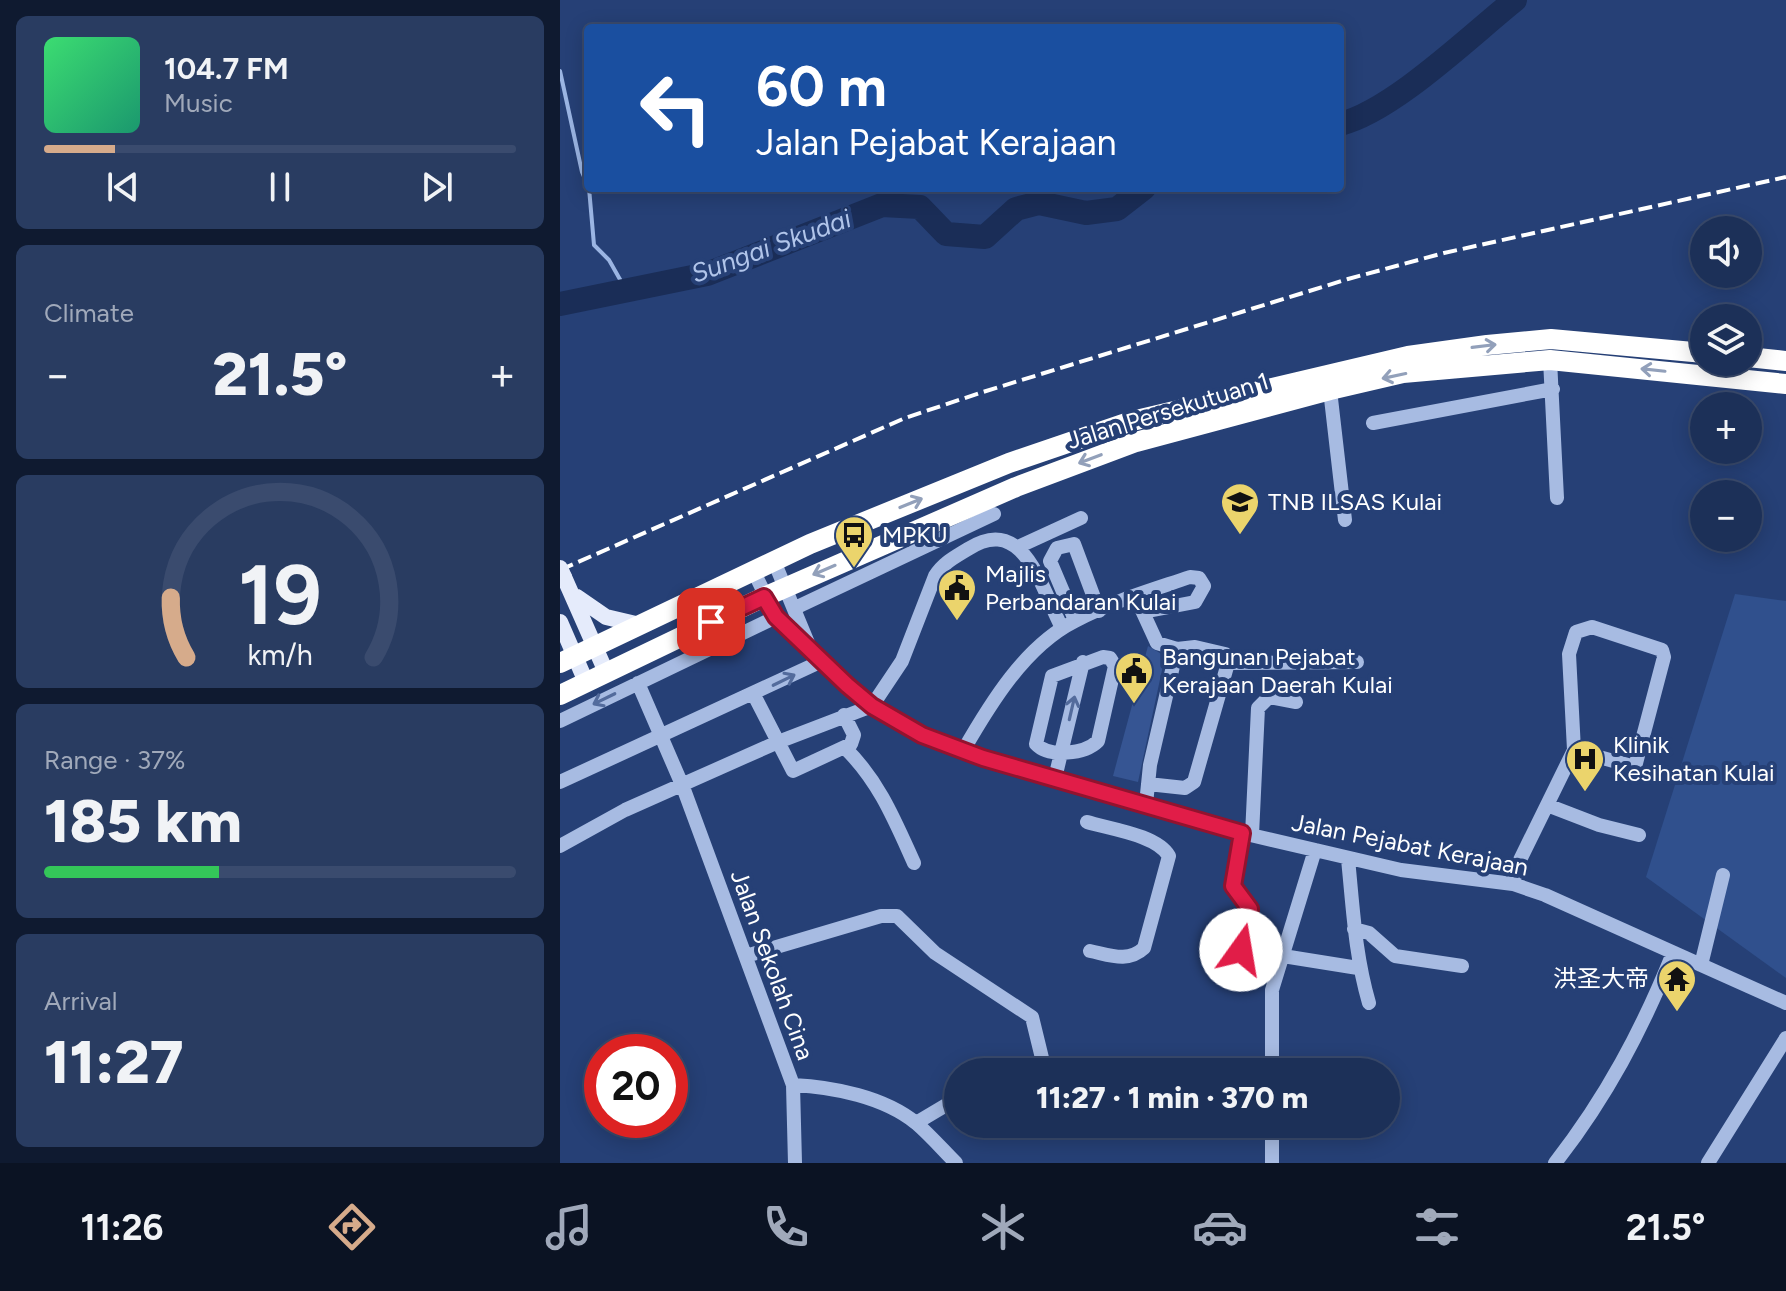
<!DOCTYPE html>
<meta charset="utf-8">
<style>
:root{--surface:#1c3058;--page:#293c61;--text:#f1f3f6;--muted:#a0a9ba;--line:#3a4b6e;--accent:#d6ab8b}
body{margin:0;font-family:Figtree,"Noto Sans SC",sans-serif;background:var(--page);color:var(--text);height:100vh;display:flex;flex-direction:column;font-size:30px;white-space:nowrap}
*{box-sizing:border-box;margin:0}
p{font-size:26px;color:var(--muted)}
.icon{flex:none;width:44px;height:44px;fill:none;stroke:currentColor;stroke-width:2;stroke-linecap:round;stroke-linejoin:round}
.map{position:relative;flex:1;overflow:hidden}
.drawer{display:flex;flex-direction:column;gap:16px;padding:16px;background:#0f1a30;width:560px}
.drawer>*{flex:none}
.banner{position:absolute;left:24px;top:24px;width:760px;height:168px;border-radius:8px;box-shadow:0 4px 20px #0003,0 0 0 2px var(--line);background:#1a4fa0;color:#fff;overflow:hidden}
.buttons{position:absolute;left:1130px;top:216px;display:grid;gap:16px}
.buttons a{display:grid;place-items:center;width:72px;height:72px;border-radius:50%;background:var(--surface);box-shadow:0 4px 20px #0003,0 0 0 2px var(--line);font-size:40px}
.speed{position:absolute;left:24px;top:1034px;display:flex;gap:16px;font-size:40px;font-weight:700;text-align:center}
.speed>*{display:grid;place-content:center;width:104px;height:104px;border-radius:50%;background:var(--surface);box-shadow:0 4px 20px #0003,0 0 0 2px var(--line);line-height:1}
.speed .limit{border:12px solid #d22;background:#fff;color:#111}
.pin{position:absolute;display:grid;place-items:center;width:68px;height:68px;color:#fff;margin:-34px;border-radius:16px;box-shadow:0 4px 12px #0006}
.me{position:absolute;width:88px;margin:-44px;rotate:13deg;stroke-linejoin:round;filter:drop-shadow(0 0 6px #0008)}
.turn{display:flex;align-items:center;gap:28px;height:168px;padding:0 40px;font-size:36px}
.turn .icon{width:104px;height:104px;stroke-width:2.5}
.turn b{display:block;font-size:56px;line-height:68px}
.big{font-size:60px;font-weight:800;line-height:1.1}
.drawer .widget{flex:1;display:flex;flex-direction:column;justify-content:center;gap:12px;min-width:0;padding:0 28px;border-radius:12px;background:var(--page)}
.drawer .dial{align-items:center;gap:0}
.dial svg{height:208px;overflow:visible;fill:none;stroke:var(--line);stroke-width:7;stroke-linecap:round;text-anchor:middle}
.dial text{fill:var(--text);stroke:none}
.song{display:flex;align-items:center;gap:24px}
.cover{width:96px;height:96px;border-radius:12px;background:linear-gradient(135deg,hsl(140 70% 55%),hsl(160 70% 35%))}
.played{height:8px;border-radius:4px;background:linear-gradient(90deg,var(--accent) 15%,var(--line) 15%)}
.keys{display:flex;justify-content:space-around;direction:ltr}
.heat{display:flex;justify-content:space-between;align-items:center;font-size:44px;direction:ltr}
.charge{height:12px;border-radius:6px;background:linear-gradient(90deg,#34c759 37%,var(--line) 0)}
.trip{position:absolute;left:384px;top:1058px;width:456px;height:80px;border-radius:40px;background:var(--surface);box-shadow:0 4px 20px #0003,0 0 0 2px var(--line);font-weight:800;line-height:80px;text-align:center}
.tab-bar{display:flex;height:128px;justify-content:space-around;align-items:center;background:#0b1323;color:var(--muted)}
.tab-bar .icon{width:56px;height:56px}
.tab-bar .on{color:var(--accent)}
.tab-bar b{font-size:36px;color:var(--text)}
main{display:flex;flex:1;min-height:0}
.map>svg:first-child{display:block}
</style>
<main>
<section class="drawer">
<div class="widget">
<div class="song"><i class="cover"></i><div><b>104.7 FM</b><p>Music</p></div></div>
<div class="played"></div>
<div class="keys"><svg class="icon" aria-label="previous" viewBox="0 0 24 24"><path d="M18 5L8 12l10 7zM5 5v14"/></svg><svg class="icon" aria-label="pause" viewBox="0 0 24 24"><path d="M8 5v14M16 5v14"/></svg><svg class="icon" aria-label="next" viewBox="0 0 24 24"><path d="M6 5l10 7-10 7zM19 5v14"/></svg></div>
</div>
<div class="widget"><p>Climate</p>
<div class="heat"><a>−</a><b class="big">21.5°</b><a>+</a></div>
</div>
<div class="widget dial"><svg viewBox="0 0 100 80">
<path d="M14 69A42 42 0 1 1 86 69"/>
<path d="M14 69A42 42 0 0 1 8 46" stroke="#d6ab8b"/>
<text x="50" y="56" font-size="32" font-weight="700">19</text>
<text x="50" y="72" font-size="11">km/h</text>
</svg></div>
<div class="widget"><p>Range · 37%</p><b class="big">185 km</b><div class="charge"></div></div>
<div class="widget"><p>Arrival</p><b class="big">11:27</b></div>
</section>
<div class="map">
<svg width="1226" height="1163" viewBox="0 0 1226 1163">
<rect width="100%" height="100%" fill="#264076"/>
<path fill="#30508d" d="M1175 594 1226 601V978L1086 877Z"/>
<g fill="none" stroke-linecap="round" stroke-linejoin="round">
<path stroke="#9bb5e3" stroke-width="4" d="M0 71 22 172 28 186
M29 188 34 245 49 260 66 290"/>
<path stroke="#1a2d57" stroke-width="24" d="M780 124C833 111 910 36 955 0
M0 304 147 274 322 205 360 207 386 234 425 237 456 209 479 203 526 213 557 209 584 188"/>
</g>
<path fill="#365593" d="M588 646 605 656 578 782 553 776Z"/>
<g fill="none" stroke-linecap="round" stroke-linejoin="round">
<path stroke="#a7bbe2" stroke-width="14" d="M990 360 997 498
M770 390 785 520
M813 423 993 389
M460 546 521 518
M214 561 248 643
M193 570 216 617 312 706 362 735 423 758 682 833 841 870 953 884 985 895 1226 1003
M580 606 597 643 617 649 590 765 586 804
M235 608 434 514
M515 620 490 561 497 548 514 544 539 611
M543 657 550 658 555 666 538 741C525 754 489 758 476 744L492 676Z
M668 663 797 662
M78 683 123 787 233 1085 235 1163
M194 695 233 771 291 744 294 735 284 715
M0 721 216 617
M285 748C319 781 335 821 354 863
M403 751C430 704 465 646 515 621 551 602 592 590 630 577L639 578 644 586 635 602 583 612
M495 778 523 662
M0 782 262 661
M588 784 625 788 634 782 668 663 665 654 635 647 617 649
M987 805 1039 825 1079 835
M527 822C550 829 597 835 609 856L584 948C568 963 550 955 530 951
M692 835 698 708 709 697 736 702
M0 846 65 810 218 742 312 706 342 661 375 576C383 563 395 557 408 549 464 513 481 588 502 628
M788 859C793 908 795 955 809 1003
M953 884 959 862 1014 750 1075 767 1104 657 1102 650 1032 627 1016 632 1009 654 1014 750
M794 929 809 933 835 956 902 966
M681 950 690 909 673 886 682 833
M186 956 321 916H337L375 953 472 1017 482 1058 477 1066 461 1072
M723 956 798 968
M1141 965 1163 875
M712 1072V990L755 850
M233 1085C274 1087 324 1097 356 1123 370 1135 383 1150 396 1163
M356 1123 398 1098
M712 1163V1124
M995 1163C1046 1098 1082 1030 1113 953
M1148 1163 1226 1038"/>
<path stroke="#e5ebfb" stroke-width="16" d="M4 577 46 672
M17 597 46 617 80 625
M0 622 26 682"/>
<path stroke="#fff" stroke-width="20" d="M1188 357 1226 361
M0 663 250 544 449 463 572 421 848 356 927 345 991 339 1144 353
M0 695 204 597 456 487 576 442 770 390 843 373 990 360 1226 384"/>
<path stroke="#fff" stroke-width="4" stroke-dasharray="14 6" stroke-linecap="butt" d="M0 570 345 418 423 392 788 279 884 253 1226 177"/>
<path stroke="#e5ebfb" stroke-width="16" d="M0 568 4 577"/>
</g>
<defs><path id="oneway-shaft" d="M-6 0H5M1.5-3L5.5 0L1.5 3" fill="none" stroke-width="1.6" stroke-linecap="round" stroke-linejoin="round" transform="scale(2)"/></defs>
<g stroke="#92a0ba">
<use href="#oneway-shaft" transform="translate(924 346) rotate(-7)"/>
<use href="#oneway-shaft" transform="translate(1093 370) rotate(-174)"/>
<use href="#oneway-shaft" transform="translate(834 376) rotate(168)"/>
<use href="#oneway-shaft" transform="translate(530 459) rotate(159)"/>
<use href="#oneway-shaft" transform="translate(351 503) rotate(-22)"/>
<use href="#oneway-shaft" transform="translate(264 570) rotate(157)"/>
</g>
<g stroke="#536b9c">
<use href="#oneway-shaft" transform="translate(224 680) rotate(-26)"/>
<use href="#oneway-shaft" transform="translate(44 699) rotate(154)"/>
<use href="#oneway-shaft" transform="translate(512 708) rotate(-77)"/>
</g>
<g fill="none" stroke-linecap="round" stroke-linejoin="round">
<g stroke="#92132f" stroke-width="20">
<path id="route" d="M151 622 204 597 216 617 287 685 312 706 362 735 423 758 682 833 673 886 690 909 681 950"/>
</g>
<use href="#route" stroke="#e11d48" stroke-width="14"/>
</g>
<defs>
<g id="university-pin" transform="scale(2)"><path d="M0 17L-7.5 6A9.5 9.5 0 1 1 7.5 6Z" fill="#ebd46c" stroke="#264076"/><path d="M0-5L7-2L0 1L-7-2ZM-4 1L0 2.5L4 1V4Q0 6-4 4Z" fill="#111"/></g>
<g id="bus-pin" transform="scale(2)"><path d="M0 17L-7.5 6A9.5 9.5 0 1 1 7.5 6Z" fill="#ebd46c" stroke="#264076"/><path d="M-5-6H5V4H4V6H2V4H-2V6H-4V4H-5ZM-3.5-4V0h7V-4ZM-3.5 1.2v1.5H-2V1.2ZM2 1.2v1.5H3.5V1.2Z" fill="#111"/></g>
<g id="civic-pin" transform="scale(2)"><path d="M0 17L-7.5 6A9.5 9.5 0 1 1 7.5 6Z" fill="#ebd46c" stroke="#264076"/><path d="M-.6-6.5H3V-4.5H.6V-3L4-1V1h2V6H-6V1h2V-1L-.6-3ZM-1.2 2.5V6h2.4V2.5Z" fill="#111"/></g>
<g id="hospital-pin" transform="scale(2)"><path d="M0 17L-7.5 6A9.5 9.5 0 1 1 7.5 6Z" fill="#ebd46c" stroke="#264076"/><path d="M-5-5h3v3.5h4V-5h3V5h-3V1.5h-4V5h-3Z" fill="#111"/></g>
<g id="temple-pin" transform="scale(2)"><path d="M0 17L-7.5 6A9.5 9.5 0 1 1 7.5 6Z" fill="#ebd46c" stroke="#264076"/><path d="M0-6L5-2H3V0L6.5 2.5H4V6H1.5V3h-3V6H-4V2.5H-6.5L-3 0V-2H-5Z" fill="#111"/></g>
</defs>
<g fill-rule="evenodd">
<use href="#university-pin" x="680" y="502"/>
<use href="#bus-pin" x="294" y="535"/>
<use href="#civic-pin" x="397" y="588"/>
<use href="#civic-pin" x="574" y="671"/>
<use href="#hospital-pin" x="1025" y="759"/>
<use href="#temple-pin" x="1117" y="979"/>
</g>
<g text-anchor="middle" stroke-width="8" stroke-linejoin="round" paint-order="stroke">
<g font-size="24" fill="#fff" stroke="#264076">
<text transform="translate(608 411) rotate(-17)" y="8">Jalan Persekutuan 1</text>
<text transform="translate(850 845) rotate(11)" y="8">Jalan Pejabat Kerajaan</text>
<text transform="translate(212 965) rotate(70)" y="8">Jalan Sekolah Cina</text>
</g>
<g font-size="24" fill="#fff" stroke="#264076" text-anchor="start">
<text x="708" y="510">TNB ILSAS Kulai</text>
<text x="322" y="543">MPKU</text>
<text x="425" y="582">Majlis<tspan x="425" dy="28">Perbandaran Kulai</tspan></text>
<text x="602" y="665">Bangunan Pejabat<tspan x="602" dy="28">Kerajaan Daerah Kulai</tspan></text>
<text x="1053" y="753">Klinik<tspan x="1053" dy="28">Kesihatan Kulai</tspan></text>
<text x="1089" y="987" text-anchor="end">洪圣大帝</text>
</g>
<g font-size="26" font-style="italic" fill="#b1c5ea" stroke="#264076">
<text transform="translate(211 246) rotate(-20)" y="9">Sungai Skudai</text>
</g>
</g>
</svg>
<div class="buttons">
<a><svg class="icon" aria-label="sound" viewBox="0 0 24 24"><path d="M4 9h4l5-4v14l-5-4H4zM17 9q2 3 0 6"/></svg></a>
<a><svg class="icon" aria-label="layers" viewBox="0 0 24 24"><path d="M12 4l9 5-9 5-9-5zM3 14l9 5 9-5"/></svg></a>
<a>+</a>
<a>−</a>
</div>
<div class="speed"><div class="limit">20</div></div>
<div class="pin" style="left:151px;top:622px;background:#d93025"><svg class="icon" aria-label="arrive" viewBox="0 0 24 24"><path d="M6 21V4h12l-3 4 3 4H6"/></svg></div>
<svg class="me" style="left:681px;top:950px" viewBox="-20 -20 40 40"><circle r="19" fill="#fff"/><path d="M0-13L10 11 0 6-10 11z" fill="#e11d48"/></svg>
<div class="trip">11:27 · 1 min · 370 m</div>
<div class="banner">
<div class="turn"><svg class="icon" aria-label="left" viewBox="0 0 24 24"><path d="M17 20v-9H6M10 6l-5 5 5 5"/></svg><div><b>60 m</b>Jalan Pejabat Kerajaan</div></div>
</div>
</div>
</main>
<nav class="tab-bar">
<b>11:26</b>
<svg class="icon on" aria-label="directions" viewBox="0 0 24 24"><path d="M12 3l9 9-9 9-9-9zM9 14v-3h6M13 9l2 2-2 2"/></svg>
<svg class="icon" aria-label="music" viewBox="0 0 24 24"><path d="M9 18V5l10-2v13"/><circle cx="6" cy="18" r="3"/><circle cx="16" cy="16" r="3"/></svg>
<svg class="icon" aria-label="phone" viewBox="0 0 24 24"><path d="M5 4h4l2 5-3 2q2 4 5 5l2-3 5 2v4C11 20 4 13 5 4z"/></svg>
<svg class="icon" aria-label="climate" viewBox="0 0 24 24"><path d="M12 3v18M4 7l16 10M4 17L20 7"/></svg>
<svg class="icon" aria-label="car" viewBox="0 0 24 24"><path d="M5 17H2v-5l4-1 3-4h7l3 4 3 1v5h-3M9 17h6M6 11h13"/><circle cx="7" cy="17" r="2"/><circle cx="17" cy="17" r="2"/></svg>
<svg class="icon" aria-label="filters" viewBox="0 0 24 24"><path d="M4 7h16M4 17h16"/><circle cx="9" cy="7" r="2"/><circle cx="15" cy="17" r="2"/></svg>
<b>21.5°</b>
</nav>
